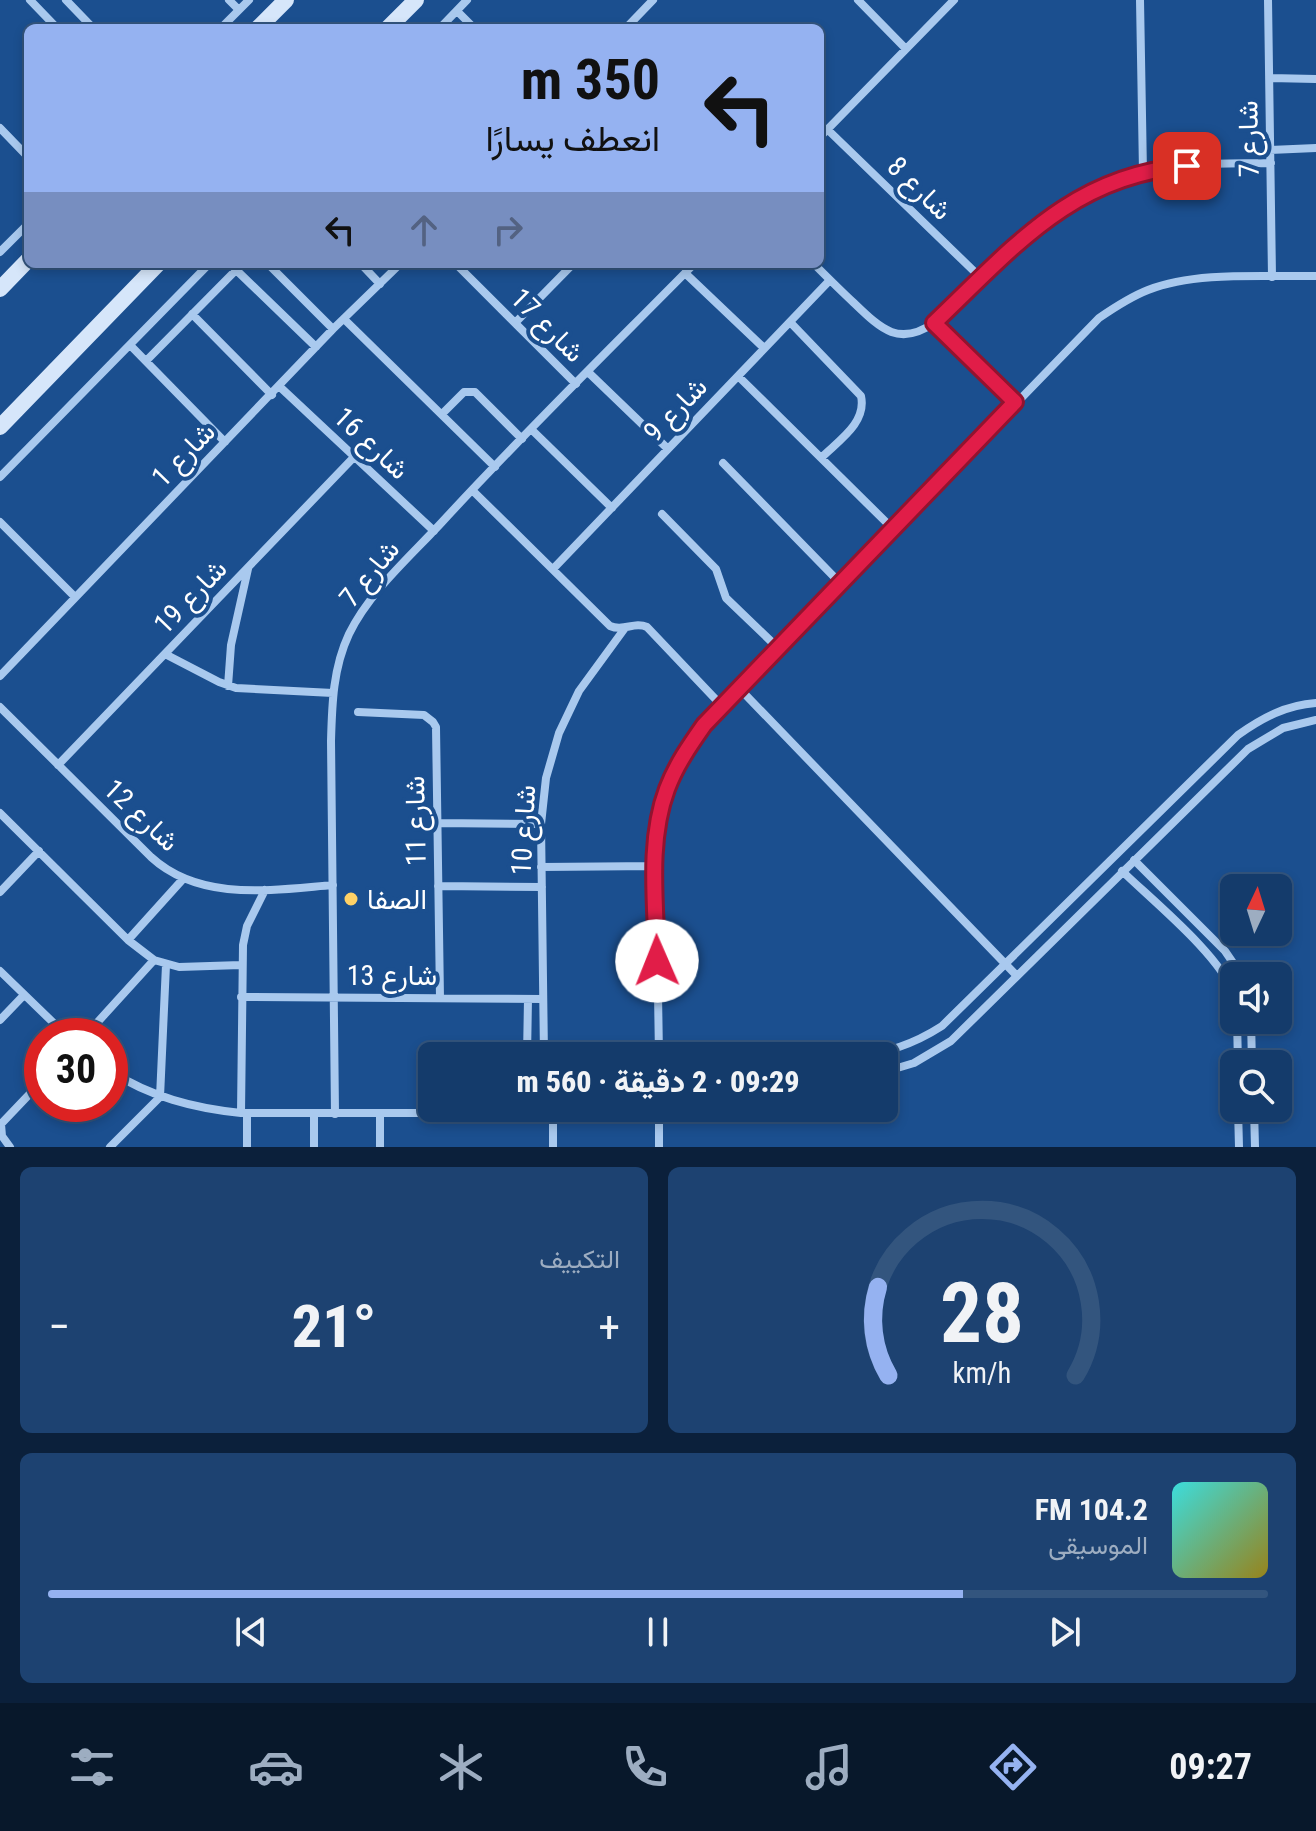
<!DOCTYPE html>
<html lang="ar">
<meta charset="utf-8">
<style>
:root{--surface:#143b6b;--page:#1d4271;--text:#f1f3f6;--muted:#9dadc1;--line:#33557e;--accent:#95b2f1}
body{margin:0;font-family:"Roboto Condensed",Vazirmatn,sans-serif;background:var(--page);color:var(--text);direction:rtl;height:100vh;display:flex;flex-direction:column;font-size:30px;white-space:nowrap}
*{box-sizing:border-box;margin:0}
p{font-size:26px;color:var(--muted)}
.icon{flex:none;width:44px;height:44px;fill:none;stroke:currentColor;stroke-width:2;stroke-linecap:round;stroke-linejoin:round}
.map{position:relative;height:1147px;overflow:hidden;direction:ltr}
.drawer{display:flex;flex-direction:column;gap:20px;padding:20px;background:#0b203b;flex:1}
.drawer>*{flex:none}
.hud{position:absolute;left:24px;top:24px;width:800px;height:244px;border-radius:12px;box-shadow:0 4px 12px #0003,0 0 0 2px var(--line);direction:rtl;background:#95b2f1;color:#111;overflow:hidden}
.needle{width:52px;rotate:4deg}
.buttons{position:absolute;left:1220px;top:874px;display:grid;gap:16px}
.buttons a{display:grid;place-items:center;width:72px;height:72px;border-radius:12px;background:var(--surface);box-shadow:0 4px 12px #0003,0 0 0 2px var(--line);font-size:40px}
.speed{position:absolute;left:24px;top:1018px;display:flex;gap:16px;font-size:40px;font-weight:700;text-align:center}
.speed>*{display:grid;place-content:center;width:104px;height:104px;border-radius:50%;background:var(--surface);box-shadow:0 4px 12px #0003,0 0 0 2px var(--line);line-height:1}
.speed .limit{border:12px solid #d22;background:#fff;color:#111}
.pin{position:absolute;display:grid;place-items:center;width:68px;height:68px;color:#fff;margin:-34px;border-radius:16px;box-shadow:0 4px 12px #0006}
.me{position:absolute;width:88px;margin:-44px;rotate:359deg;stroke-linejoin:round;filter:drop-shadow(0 0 6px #0008)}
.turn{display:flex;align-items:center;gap:28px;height:168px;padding:0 32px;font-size:36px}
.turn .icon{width:104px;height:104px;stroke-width:2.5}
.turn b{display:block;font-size:56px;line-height:68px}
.lanes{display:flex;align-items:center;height:76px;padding:0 32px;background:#0003;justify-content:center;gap:40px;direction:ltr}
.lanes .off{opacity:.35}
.big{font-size:60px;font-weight:800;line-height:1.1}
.drawer .tile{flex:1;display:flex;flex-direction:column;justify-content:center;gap:12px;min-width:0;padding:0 28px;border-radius:12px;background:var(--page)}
.drawer .dial{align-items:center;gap:0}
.dial svg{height:208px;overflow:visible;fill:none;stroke:var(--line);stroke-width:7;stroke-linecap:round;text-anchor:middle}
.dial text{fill:var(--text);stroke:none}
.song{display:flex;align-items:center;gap:24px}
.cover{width:96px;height:96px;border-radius:12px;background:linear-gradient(135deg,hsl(180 70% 55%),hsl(50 70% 35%))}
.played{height:8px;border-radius:4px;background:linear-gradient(90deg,var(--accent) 75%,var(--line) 75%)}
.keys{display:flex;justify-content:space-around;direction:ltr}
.heat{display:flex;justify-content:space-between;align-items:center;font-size:44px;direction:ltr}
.drawer .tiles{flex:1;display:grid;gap:20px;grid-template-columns:1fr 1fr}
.tile:last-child{grid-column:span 2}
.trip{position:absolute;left:418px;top:1042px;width:480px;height:80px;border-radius:12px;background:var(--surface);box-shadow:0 4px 12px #0003,0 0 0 2px var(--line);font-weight:800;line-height:80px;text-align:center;direction:rtl}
.tab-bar{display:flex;height:128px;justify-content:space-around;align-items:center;background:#08182b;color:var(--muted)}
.tab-bar .icon{width:56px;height:56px}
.tab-bar .active{color:var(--accent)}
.tab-bar b{font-size:36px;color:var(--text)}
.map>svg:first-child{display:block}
</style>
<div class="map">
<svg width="1316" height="1147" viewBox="0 0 1316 1147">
<rect width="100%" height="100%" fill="#1b4f8f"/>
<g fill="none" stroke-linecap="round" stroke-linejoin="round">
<path stroke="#a9c9ee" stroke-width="8" d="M30 0 57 28
M66 0 93 28
M229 0 239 10
M858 0 906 49
M1140 0 1143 172
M1268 0 1272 277
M457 11 474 28
M221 28 249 0
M440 28 467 0
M626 28 653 0
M1270 78 1316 79
M0 128 28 157
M827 129 981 278
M820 137 954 0
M1270 150 1316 148
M0 252 28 224
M230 264 316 347
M268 264 333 329
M361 264 380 284
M456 264 576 384
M814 264C827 277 840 290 854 303 881 329 899 347 934 323 995 264 1057 193 1142 172 1183 162 1228 164 1271 163
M685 273 764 348
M192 314 272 395
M344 319 495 467
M790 322 861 396C867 423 838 441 821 458
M515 323 573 264
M934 323 1015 402
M130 345 225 442
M146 361 242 264
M588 372 668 449
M738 376 893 529
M280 387 434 531
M442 414 464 392H475L522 439
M532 430 612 508
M723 463 841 584
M0 477 209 264
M472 490 610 626C624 632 634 621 647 627L722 706
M662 514 716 569 726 598 778 648
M0 522 75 597
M553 569 830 280
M165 654 219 682 236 688 333 693
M0 676 333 329 400 264
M228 686 231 645 248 569
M739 688 1016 975
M0 707 151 857C200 902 271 890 333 885
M358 712 424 715 433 722 436 727 440 998
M58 765 355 456
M0 813 128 940 154 960 179 967 241 965
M437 823 541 824
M1134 860 1225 951 1242 976
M541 867 656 866
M1122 871C1153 901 1222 957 1234 995
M438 886 542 887
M0 892 39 851
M128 940 183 879
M0 971 67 1036
M241 997 543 999
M0 1020 24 995
M1237 1020 1238 1064
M1251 1020 1252 1064
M85 1036 154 960
M527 1056 528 999
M544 1056 541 824 546 778 559 733 579 691 625 628
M659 1056 656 866 657 825 667 789 682 755 704 725 1099 318C1115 307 1130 297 1148 290 1196 271 1264 277 1316 276
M854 1056C887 1054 914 1044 942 1026L1238 735C1262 718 1286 705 1316 703
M110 1071C151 1097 193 1108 241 1113H660
M884 1072 914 1063 951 1041 1248 749 1283 728 1316 720
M1238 1108 1239 1147
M1254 1108 1255 1147
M241 1113 243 945 247 926 265 890
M314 1114V1147
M335 1114 331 741C332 704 333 668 349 634 370 591 411 556 443 521 524 433 610 349 694 264
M10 1147 2 1136 1 1124 42 1081
M110 1147 160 1097 166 965
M247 1147V1113
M380 1147V1113
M553 1147V1112
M659 1147V1108"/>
<path stroke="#d6e6fa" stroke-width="16" d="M258 28 286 0
M388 28 416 0
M0 289 28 260
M0 427 158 264"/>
</g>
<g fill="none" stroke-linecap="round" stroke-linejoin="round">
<g stroke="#92132f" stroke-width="20">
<path id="route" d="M657 961C656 905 647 842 667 789 676 765 690 745 704 725L1015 402 934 323C1013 248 1072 175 1187 166"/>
</g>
<use href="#route" stroke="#e11d48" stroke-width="14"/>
</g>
<circle fill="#ffd166" stroke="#1b4f8f" stroke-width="3" cx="351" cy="899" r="8"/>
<g text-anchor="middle" stroke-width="8" stroke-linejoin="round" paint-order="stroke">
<g font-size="28" fill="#fff" stroke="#1b4f8f">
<text transform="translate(1248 139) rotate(-91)" y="10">شارع 7</text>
<text transform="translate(920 188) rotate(44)" y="10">شارع 8</text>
<text transform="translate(548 325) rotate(45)" y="10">شارع 17</text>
<text transform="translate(675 409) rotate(-46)" y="10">شارع 9</text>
<text transform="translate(372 443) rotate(43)" y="10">شارع 16</text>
<text transform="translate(183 454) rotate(-46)" y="10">شارع 1</text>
<text transform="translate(369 573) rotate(-51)" y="10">شارع 7</text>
<text transform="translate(190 596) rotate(-46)" y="10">شارع 19</text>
<text transform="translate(142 815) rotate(43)" y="10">شارع 12</text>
<text transform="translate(415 821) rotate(-91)" y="10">شارع 11</text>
<text transform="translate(523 830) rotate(-87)" y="10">شارع 10</text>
<text x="392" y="985">شارع 13</text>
</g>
<g font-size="28" fill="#fff" stroke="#1b4f8f" text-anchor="start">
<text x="367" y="909">الصفا</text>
</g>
</g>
</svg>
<div class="buttons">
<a><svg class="needle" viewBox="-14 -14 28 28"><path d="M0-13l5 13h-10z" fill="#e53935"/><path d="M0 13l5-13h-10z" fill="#9dadc1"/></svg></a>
<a><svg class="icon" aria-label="sound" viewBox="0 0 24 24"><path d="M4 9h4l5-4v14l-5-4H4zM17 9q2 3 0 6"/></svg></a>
<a><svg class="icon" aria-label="search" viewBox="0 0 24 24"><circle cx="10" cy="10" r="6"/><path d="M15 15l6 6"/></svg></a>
</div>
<div class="speed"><div class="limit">30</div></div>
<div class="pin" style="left:1187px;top:166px;background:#d93025"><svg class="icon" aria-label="arrive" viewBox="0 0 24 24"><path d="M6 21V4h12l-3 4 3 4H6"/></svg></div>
<svg class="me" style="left:657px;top:961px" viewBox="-20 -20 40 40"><circle r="19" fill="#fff"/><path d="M0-13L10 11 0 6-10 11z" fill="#e11d48"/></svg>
<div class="trip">09:29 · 2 دقيقة · 560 m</div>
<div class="hud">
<div class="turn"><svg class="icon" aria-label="left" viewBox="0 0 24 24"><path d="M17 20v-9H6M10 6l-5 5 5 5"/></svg><div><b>350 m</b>انعطف يسارًا</div></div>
<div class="lanes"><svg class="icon" aria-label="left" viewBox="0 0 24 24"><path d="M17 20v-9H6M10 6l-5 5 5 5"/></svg><svg class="icon off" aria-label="ahead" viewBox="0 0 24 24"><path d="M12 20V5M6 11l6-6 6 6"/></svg><svg class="icon off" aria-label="right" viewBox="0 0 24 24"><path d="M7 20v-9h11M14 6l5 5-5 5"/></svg></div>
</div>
</div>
<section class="drawer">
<div class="tiles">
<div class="tile dial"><svg viewBox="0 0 100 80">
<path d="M14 69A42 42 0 1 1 86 69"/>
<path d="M14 69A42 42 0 0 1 10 35" stroke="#95b2f1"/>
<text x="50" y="56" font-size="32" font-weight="700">28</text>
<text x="50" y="72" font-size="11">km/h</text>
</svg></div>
<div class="tile"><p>التكييف</p>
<div class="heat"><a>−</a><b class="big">21°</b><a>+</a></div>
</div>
<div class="tile">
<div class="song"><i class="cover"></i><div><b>104.2 FM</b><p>الموسيقى</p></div></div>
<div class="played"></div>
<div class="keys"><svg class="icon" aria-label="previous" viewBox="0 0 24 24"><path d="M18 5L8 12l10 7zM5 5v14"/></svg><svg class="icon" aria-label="pause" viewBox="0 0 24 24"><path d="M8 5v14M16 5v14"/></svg><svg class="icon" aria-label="next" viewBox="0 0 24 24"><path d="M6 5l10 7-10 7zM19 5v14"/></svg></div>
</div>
</div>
</section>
<nav class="tab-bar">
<b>09:27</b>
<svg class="icon active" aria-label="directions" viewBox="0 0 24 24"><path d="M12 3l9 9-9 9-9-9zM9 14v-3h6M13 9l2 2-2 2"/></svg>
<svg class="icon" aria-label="music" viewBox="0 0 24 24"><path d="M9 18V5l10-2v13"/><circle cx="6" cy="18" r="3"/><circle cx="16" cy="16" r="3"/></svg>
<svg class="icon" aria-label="phone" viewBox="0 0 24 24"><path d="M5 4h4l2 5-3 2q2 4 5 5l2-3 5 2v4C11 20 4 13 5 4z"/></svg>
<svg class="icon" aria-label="climate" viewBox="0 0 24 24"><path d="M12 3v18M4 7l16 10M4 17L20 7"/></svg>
<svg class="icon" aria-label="car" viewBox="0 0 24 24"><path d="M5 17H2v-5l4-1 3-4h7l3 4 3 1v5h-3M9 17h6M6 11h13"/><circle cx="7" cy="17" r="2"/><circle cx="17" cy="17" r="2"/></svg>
<svg class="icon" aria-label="filters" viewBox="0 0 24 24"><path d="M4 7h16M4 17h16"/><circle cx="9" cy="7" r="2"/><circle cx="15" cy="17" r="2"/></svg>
</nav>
